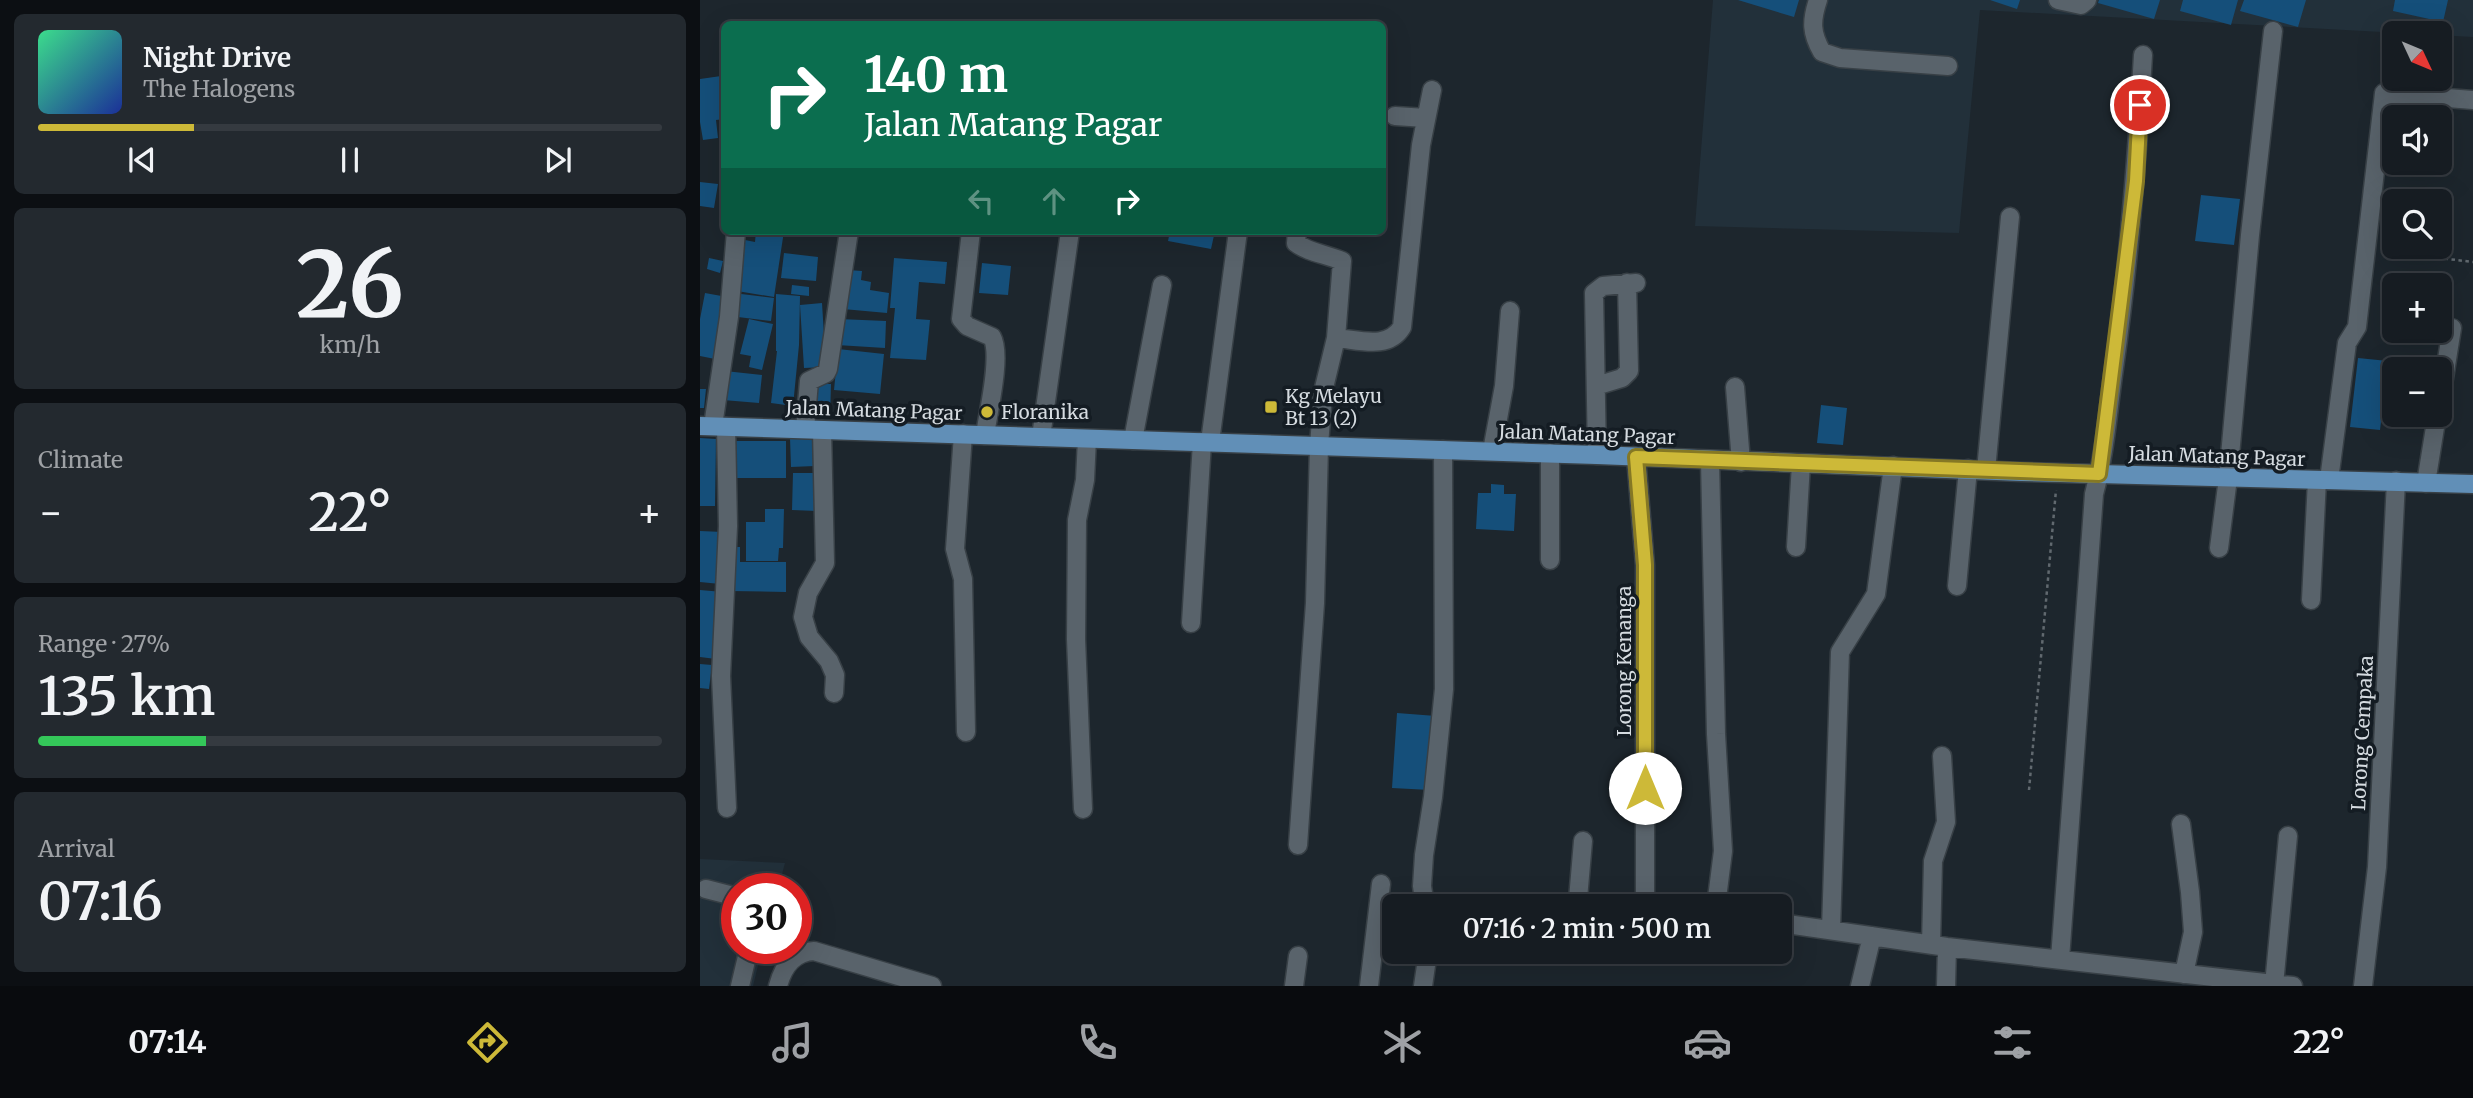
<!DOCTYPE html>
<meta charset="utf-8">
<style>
:root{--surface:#161c22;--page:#23292f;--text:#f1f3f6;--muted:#9ea1a5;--line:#353a40;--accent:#cdb938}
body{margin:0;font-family:Merriweather,serif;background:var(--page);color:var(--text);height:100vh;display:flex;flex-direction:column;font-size:26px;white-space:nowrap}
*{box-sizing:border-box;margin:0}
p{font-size:23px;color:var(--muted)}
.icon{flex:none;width:38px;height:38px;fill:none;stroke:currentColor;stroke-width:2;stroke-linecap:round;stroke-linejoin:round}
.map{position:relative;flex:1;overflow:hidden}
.drawer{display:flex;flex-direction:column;gap:14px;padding:14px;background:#0c0f13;width:700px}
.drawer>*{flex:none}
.banner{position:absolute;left:21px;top:21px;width:665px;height:214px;border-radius:10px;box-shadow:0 7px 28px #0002,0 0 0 2px var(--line);background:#0b6e4f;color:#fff;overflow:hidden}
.needle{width:46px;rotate:134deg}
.buttons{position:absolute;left:1682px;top:21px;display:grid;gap:14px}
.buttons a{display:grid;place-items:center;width:70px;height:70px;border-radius:10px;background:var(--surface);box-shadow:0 7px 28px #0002,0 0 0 2px var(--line);font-size:35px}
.speed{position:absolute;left:21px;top:873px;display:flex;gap:14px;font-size:35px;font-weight:700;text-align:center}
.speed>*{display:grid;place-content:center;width:91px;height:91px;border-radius:50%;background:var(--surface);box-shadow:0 7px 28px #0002,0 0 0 2px var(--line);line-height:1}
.speed .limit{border:10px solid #d22;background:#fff;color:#111}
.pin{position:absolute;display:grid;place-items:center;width:60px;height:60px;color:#fff;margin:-30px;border:4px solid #fff;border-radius:50%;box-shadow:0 2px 7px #0007}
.me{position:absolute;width:77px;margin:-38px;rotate:0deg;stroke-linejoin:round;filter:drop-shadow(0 0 5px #0008)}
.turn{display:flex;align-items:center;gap:24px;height:147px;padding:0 28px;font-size:32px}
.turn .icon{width:91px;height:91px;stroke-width:2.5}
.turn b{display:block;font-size:49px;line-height:60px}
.lanes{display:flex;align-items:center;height:66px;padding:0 28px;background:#0003;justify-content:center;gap:35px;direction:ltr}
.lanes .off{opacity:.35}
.big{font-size:52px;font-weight:600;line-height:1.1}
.drawer .widget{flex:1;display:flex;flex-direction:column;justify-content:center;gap:10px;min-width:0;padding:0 24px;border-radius:10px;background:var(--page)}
.drawer .dial{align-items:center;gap:0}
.dial b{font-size:91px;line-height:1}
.song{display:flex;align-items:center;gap:21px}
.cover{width:84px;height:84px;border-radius:10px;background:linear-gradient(135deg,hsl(150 70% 55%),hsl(230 70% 35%))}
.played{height:7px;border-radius:4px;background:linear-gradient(90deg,var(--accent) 25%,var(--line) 25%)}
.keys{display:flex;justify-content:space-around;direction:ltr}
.heat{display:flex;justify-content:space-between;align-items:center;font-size:38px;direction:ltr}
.charge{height:10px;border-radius:5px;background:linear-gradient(90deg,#34c759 27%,var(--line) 0)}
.trip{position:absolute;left:682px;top:894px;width:410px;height:70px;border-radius:10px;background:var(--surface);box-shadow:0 7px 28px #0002,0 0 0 2px var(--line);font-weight:600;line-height:70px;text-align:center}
.dock{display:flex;height:112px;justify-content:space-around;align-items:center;background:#090b0e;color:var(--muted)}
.dock .icon{width:49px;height:49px}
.dock .active{color:var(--accent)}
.dock b{font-size:32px;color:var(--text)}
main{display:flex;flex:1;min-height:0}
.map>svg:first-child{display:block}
</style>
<main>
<section class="drawer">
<div class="widget">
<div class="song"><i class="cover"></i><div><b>Night Drive</b><p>The Halogens</p></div></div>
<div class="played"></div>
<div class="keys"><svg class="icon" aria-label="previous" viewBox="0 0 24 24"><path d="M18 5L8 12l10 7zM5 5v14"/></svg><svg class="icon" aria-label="pause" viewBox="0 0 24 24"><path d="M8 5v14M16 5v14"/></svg><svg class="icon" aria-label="next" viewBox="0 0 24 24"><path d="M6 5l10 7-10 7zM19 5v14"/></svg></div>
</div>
<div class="widget dial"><b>26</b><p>km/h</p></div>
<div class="widget"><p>Climate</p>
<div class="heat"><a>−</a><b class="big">22°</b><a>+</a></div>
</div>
<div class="widget"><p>Range · 27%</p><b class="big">135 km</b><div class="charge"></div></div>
<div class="widget"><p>Arrival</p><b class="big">07:16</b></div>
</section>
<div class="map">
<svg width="1773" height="986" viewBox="0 0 1773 986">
<rect width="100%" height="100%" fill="#1d262d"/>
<path fill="#22303a" d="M1013 0H1773V37L1280 10 1259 233 995 226Z
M0 859 85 863 78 889H37V948L62 949 53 986H0Z"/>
<path fill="#154f7a" d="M1038 0H1099L1094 17Z
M1290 0H1320L1317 9Z
M1399 0H1460L1454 19 1398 3Z
M1483 0H1538L1531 25 1480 11Z
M1544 0H1606L1598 27 1540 11Z
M1695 0H1748L1743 22 1693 11Z
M21 76 24 119 16 120 18 138 3 140 0 122V79Z
M0 182 18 184 14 208 0 206Z
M1501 195 1540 199 1534 245 1495 241Z
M56 231H84L74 297 37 291 45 240 55 242Z
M470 231H515L511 249 468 241Z
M84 253 118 257 116 281 81 278Z
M9 258 23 261 20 273 7 269Z
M194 258 247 262 245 284 219 282 216 319 230 320 226 360 190 358 195 308H190Z
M282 263 311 266 308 295 279 293Z
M148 270 162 271 161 280 171 282 170 290 189 293 187 313 143 309Z
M92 285 109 287V296L91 294Z
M5 293 27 297 15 359 0 356V319Z
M33 293 74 298 71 321 30 316Z
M76 294 100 296 99 345 93 406 71 403 77 351H76Z
M122 303 126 367 104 368 100 305Z
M49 319 73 324 62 370 49 367 51 356 40 354Z
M139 319 186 321 185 348 137 345Z
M138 349 184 354 180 394 134 390Z
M1658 358 1688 361 1680 430 1650 427Z
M25 371 62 375 59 403 23 400Z
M113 384H131L130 418H112Z
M0 389H6L4 408H0Z
M1121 405 1147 408 1143 445 1117 443Z
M114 437 115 466 91 467 90 438Z
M0 438 16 439 15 506H0Z
M35 441H86V478H35Z
M93 473H118L117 511 92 510Z
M791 484 804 485V494H816L814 531 776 529 778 493H791Z
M65 509H84L83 548H79L78 561H46V522H65Z
M0 531 23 532 20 584 0 582Z
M30 547H40V562H86V592L30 591Z
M0 590 23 592 16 659 0 657Z
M0 664 12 665 9 689 0 688Z
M697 713 736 716 730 790 692 788Z"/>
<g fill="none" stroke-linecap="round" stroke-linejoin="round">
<g stroke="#384046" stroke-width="21">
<path id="minor" d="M1118 0C1111 21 1111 33 1122 52L1140 58 1248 66
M1358 0 1381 5 1387 0
M695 116 726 118
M271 231 261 319 267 326 292 337C302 355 288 413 285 435
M597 231 596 243C609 253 627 254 642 261L636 338 623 392 619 446 615 603 598 845
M636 338C660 340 688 350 702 327L721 145 732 90
M896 386 922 378 929 371 927 283
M1035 387 1041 462
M1740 403 1752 328
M13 426 29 317 36 231
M26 427 28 526 21 676 27 808
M105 429 109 381 126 373 128 369 149 231
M122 430 125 563 108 593 103 617 109 637 129 661 135 675 134 693
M263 434 255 549 263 579 266 732
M341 437 370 231
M433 440 462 285
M510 442 538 231
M792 451 804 386 810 311
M850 453V560
M897 455 894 293 903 286 936 283
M936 457 945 565V896L955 906
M1010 461 1016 734 1023 851 1016 906
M1286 470 1310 217
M1629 480 1647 343 1657 327 1684 93 1773 100
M1726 483 1737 415
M1096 547 1101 464
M1519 548 1528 478 1550 235 1573 31
M1257 586 1268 469
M1611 600 1617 480
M491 623 502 442
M383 809 376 639 377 520 385 480 387 439
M1481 824 1490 892 1493 932 1484 974
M6 889 37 897
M725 906 722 886 724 855 733 797 744 689 743 450
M880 906 878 899 883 841
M1080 923 1247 947 1593 986
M1131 929 1140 652 1176 594 1193 466
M1231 945 1233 861 1246 822 1242 756
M1360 959 1394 494C1405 453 1408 410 1414 368 1429 264 1437 160 1443 55
M1574 985 1588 836
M40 986 49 948
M78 986C83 967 93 952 114 951L232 986
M594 986 598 956
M669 986 681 884
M723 986 728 952
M1160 986 1172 936
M1246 986 1247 947
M1663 986 1677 867 1696 481"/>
</g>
<g stroke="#384046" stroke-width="21">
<path id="major" d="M0 426 897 455 1322 472 1773 484"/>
</g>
<path stroke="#61696f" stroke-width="2.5" stroke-dasharray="3.5 3.5" stroke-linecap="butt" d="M1682 251 1773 262
M1329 790 1356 490"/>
<use href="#minor" stroke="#59636b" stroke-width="18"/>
<use href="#major" stroke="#618fb7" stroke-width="18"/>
</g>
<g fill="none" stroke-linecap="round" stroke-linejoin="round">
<g stroke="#857824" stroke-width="18">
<path id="route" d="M945 788V565L936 457 1399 474 1436 181 1440 105"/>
</g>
<use href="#route" stroke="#cdb938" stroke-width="12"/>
</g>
<g fill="#cdb938" stroke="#141c23" stroke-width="2.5">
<rect x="564" y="400" width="14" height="14" rx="3.5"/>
<circle cx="287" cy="412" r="7"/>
</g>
<g text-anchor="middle" stroke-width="7" stroke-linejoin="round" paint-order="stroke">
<g font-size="19" fill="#d5dbe0" stroke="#141c23" text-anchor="start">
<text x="585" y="403">Kg Melayu<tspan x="585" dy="22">Bt 13 (2)</tspan></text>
<text x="301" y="419">Floranika</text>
</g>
<g font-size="19" fill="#d5dbe0" stroke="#141c23">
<text transform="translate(174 410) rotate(2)" y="7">Jalan Matang Pagar</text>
<text transform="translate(887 434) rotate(2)" y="7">Jalan Matang Pagar</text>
<text transform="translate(1517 456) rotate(2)" y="7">Jalan Matang Pagar</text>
<text transform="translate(924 661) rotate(-90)" y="7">Lorong Kenanga</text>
<text transform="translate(1662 733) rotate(-87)" y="7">Lorong Cempaka</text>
</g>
</g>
</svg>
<div class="buttons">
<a><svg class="needle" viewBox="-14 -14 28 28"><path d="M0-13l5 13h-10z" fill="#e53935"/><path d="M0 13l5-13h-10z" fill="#9ea1a5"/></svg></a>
<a><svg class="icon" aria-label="sound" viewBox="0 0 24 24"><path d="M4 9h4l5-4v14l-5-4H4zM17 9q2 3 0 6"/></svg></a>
<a><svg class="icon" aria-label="search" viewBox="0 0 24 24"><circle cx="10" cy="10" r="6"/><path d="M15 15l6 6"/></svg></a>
<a>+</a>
<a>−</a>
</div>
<div class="speed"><div class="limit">30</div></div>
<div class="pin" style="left:1440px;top:105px;background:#d93025"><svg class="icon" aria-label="arrive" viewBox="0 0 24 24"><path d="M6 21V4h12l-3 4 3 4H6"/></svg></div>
<svg class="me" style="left:945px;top:788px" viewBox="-20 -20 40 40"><circle r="19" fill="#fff"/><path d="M0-13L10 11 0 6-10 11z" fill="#cdb938"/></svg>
<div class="trip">07:16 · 2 min · 500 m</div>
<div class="banner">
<div class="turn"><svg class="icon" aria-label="right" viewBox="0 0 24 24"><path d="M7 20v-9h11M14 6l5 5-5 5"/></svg><div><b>140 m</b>Jalan Matang Pagar</div></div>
<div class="lanes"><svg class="icon off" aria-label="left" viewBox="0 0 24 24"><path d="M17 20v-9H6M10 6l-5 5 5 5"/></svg><svg class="icon off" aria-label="ahead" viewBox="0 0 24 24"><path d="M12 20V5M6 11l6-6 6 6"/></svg><svg class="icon" aria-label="right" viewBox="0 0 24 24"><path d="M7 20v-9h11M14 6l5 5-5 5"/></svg></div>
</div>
</div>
</main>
<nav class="dock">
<b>07:14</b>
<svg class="icon active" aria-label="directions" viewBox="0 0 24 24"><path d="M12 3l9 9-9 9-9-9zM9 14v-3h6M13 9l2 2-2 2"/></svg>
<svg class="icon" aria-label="music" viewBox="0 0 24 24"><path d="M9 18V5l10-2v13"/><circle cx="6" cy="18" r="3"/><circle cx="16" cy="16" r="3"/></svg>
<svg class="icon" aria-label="phone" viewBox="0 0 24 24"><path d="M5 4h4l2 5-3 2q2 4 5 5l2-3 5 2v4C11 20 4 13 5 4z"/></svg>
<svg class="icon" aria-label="climate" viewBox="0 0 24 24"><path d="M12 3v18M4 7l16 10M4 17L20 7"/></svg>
<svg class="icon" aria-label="car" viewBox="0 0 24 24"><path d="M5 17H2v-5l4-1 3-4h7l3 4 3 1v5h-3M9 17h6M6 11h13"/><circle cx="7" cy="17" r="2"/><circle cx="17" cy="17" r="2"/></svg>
<svg class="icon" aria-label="filters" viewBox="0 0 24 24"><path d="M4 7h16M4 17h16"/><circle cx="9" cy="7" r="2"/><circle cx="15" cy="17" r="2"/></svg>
<b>22°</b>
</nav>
